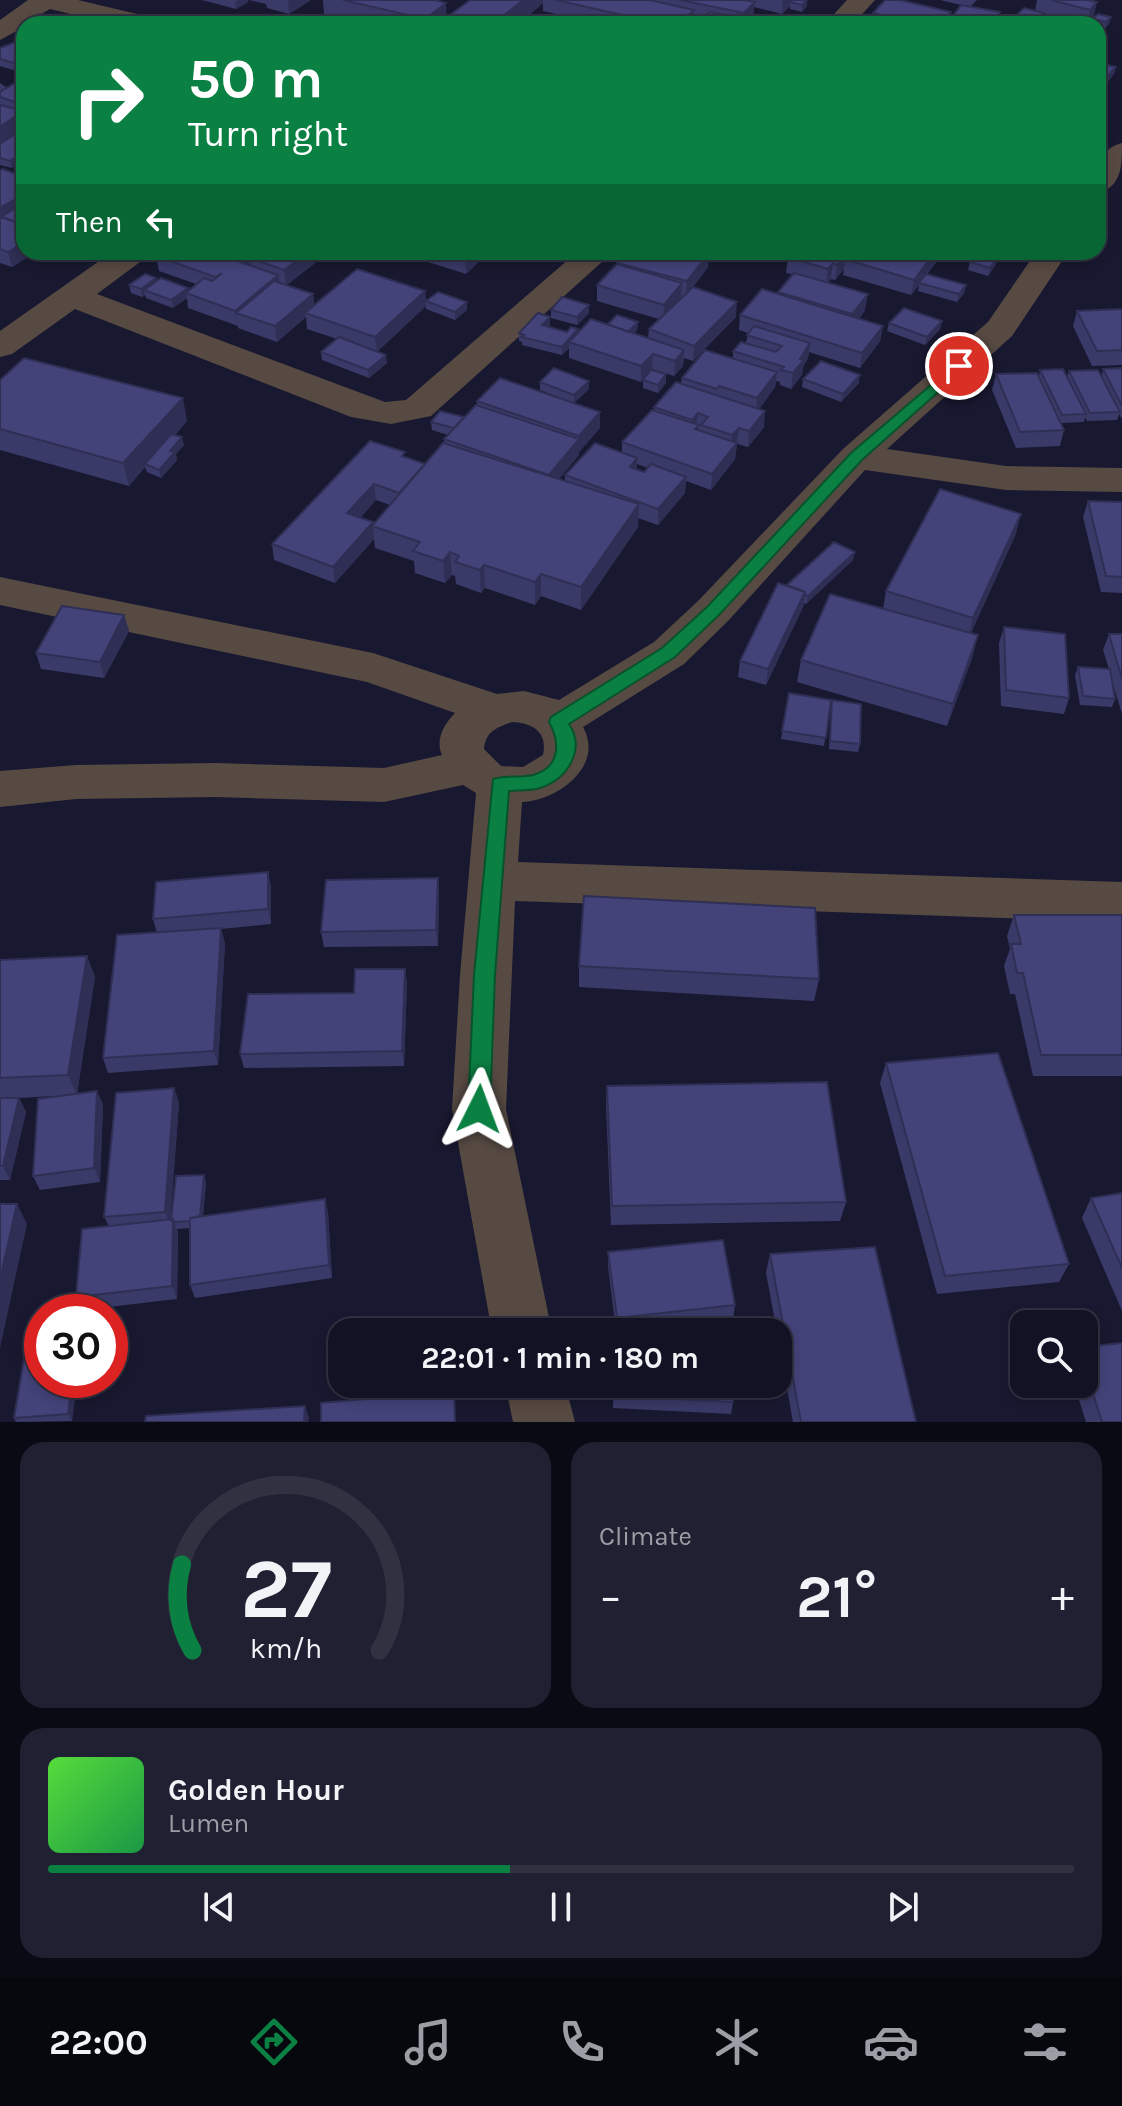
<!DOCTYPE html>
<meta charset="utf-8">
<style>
:root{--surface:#121224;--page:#1f2031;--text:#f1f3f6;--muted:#9c9ea6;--line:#313241;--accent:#0b8043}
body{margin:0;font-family:Karla,sans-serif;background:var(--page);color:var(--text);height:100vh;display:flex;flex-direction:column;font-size:30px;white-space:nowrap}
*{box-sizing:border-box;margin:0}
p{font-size:26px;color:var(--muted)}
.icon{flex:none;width:44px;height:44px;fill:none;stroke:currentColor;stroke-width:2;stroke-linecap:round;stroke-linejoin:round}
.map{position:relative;height:1422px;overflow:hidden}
.details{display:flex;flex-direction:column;gap:20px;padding:20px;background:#0a0a14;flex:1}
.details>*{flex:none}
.banner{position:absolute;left:16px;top:16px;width:1090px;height:244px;border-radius:24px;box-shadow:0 4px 12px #0003,0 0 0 2px var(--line);background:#0b8043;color:#fff;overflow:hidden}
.buttons{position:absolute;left:1010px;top:1310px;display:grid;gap:16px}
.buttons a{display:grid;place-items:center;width:88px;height:88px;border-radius:16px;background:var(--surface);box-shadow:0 4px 12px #0003,0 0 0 2px var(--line);font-size:40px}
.speed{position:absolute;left:24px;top:1294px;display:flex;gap:16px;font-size:40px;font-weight:700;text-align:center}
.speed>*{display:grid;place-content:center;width:104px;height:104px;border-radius:50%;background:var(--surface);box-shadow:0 4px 12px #0003,0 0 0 2px var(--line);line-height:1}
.speed .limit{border:12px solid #d22;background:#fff;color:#111}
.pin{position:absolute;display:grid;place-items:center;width:68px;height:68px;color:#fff;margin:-34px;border:4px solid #fff;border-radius:50%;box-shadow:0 2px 8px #0007}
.me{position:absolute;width:88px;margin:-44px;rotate:3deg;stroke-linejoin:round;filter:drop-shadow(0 0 6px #0008)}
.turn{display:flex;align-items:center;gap:28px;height:168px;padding:0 40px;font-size:36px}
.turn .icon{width:104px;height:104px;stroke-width:2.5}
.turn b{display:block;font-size:56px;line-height:68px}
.then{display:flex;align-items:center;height:76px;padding:0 40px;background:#0003;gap:16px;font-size:30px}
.big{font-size:60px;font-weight:700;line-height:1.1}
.details .card{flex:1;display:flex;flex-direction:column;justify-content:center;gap:12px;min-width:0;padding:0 28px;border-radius:24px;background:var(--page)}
.details .dial{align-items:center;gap:0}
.dial svg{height:208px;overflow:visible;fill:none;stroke:var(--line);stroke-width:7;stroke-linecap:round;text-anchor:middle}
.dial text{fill:var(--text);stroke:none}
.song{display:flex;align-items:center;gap:24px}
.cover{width:96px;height:96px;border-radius:12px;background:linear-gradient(135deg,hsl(110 70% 55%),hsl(140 70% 35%))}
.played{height:8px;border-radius:4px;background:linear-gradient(90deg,var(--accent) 45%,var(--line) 45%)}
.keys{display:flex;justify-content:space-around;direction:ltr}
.heat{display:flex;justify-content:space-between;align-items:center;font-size:44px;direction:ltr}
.details .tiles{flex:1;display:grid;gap:20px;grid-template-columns:1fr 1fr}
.card:last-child{grid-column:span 2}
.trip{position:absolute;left:328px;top:1318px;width:464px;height:80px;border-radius:24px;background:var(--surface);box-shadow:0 4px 12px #0003,0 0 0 2px var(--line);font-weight:700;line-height:80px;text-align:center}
.tabs{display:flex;height:128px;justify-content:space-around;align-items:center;background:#07070e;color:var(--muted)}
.tabs .icon{width:56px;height:56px}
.tabs .on{color:var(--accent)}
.tabs b{font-size:36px;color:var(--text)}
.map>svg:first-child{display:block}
</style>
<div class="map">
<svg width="1122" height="1422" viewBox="0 0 1122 1422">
<rect width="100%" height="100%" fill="#181830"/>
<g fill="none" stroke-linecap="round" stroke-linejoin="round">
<path fill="#574a43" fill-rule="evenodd" d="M28 0H78L154 18 158 24H112L50 9 24 24V27L0 40V20Z
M847 0H875L853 24H825Z
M1122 143C1122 165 1122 187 1098 193 1098 171 1097 149 1122 143Z
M112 252H149L144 259 97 294 385 402 406 400 577 252H613L431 416 391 424 351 417 75 309 12 354 0 357V331Z
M1036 252H1068L1012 336 887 449 1006 466 1122 468V492L1006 490 865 470 728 621 684 664 583 727C605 766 557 801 522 802L518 862 1122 882V922L515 901 506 1109 552 1332H492L452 1109 460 975 476 793 463 785 384 802 216 797 76 799 0 807V771L76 765 216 763 384 768 442 755C435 740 444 724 455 713L367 682 0 605V577L373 653 497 694 524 691 559 700 654 642 698 601 843 449 988 322ZM512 722C533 723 548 732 543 755L523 767 501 766 484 749C486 731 496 728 512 722Z
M505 1384H565L575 1422H513Z"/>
</g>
<path fill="#3a3a69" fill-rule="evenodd" d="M202 0H248V2L236 9Z
M249 0H311L289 14 267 8 266 4Z
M323 0H435L447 17 470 0H807V6L802 12 790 9V6L782 14 754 7 753 16 748 23 693 17V24H599L543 11V3L520 23 526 24H363L324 15Z
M940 0H977L970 7 1000 12 997 24H871L873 13 951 12 949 21 961 5Z
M1037 0H1095L1094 16 1087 24H1085L1035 11Z
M1111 17 1109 24 1104 30 1098 28V24H1091L1092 19Z
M1014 18 1042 20 1039 24H1013Z
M24 44V73L0 66V48Z
M1098 49 1102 50 1099 63 1116 67 1114 74 1106 84 1098 82Z
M0 83 7 88 24 86V112H23L24 127 9 138 12 168 0 165V105L14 109 0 104Z
M0 170 24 252H36L12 267 0 263Z
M161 252H328V253L286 285 313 294 314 305 425 291 426 301 467 310 455 320 426 309V306L378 351 387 363 369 378 322 360 321 352 337 339 307 329 306 317 277 342 238 328V326L188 308 187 298 173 308 146 298 145 295 142 297 131 293 129 285 157 281 188 288V291L196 284 159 271 156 256Z
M403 252H489L466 274 403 254Z
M942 254 927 274 966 285 964 293 957 302 918 291 919 285 911 295 843 275 844 269 835 280 831 279 828 283 865 310 859 319 883 326 880 341 860 368 809 352 808 358 803 367 802 375 791 389 780 385V382L776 381 775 387 759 409 764 427 748 447 737 444 735 459 711 490 686 481 685 493 658 525 638 518V527L581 610 541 596 535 605 485 588 481 593 456 584 455 576 452 575 445 583 415 573 414 561 375 548 374 539 335 583 274 560 272 544 405 457 425 464 444 444V439L448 435 432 430 431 422 464 417 477 406V401L600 428 579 452V455L559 479 565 481V475L622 452V442L654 411V407L681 383 682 378 733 358V351L746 343 748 333 739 330 740 315 778 294V292L792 274 786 273 788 257ZM637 464 648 468 644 472 637 470ZM376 500 390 505 373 525 360 518Z
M970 262 996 264 988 276 968 270Z
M617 263 708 267 693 287 736 317 693 361 684 358 683 366 674 376 652 369 651 370 666 383 658 393 643 388V380L647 375 641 382 569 358V348L562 355 522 345V342L519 341V333L550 317V325L548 327 567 332H578L608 325 638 322 637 330 634 334 648 338 649 329 659 319 597 301V285L617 264Z
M589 305V313L577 325 551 318V310Z
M1122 309V365L1092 366 1073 326 1077 311Z
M942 321 940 329 925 345 887 331 889 323Z
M1122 368V419L1119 414 1117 420 1087 421 1085 417 1084 422 1061 423 1064 430 1060 446 1016 448 992 390 996 374 1039 376 1040 370 1067 377 1069 371 1102 376 1103 369Z
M803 379 859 383 841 402 802 387Z
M0 380 187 421 175 435 184 445 176 454 177 460 161 478 147 472 145 467 129 486 0 450Z
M540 382 589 389 574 403 540 390Z
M1088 501 1122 502V593L1101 592 1083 517Z
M1021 514 1015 536 971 633 978 635 972 658 947 726 797 682 801 660 883 609 886 591Z
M853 560 806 604 804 603 803 607 766 685 738 677 740 661 787 586Z
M124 615 129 631 104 678 41 669 36 653Z
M1004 627 1069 698 1064 714 1001 706 999 643Z
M1109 634H1122V714L1112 681 1115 699 1112 707 1080 705 1075 675 1078 667 1109 669 1103 650Z
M789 693 831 700 824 746 781 739Z
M832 700 860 744 858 752 829 749Z
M268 872 271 888V924L221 929 225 944 218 1065 108 1073 103 1058 157 933 153 919Z
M438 878 439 894 438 946 324 947 321 932Z
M1014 915H1122V1076H1033L1015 994H1010L1004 966 1010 949 1007 936Z
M87 956 95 977 77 1093 97 1091 103 1105 100 1182 40 1190 33 1176 54 1096 19 1098 26 1112 10 1180H0V960Z
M579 966 819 979 814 1001 579 987Z
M405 969 407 984 404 1066 244 1068 240 1054Z
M886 1063 1069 1264 1059 1282 937 1294 880 1083Z
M607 1086 846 1202 840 1221 611 1225 606 1106Z
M174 1088 179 1103 170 1220 204 1175 206 1183 203 1216 328 1212 332 1278 195 1298 190 1285V1228L177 1229 178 1233 177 1299 83 1310 76 1297 109 1226 104 1217Z
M1122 1193V1311L1082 1218 1091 1198Z
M608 1252 735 1305 733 1318 616 1331 608 1266Z
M770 1254 916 1422H793L778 1338V1332H777L766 1273Z
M1084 1347 1122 1422H1086L1074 1384H1084Z
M77 1380 72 1421 16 1422 14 1418Z
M614 1384 733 1402 731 1414 613 1408Z"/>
<path fill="#2f2f55" d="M239 0H248V2L236 9 235 2Z
M288 0H311L289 14Z
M523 0H543V3L518 24 501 18Z
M783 0H796L790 2V6L782 14Z
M807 0V6L802 12V5Z
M1092 0H1095L1093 7 1097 2 1094 16 1087 24Z
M755 2 753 16 747 24H743L744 13Z
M446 3 447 22 445 24H425V19Z
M694 10 693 24H679Z
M951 12 949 24H940Z
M1000 12 997 24H991Z
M1044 13 1042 20 1039 24H1034Z
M1111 17 1109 24 1104 30 1106 22Z
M1116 67 1114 74 1106 84 1107 77Z
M23 111 24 127 0 145V127Z
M24 152V160L12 168 10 161Z
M24 194V211L0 221V208Z
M24 242V252H36L12 267 8 252Z
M249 252H272L250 258 252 267 237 261Z
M308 252H328V253L286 286 284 270Z
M472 252H489L466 274 465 258Z
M710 252 708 267 686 296 687 281Z
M847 252H853L845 259 844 269 835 280 837 265Z
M935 252H942L911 295 914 280Z
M998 256 996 264 988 276 990 268Z
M833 263 831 279 826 284 828 269Z
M278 275 281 290 236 313 237 326 235 311Z
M156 278 158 286 144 290 145 295 142 297 141 289Z
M682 283 681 298 663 320 664 305Z
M966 285 964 293 957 302 959 294Z
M188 288 189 294 186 293 187 298 173 308 171 300Z
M425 291 426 306 377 352 375 337Z
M313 294 315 310 305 313 306 317 277 342 275 326Z
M868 294 865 310 850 330 852 314Z
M467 302V310L455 320V312Z
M737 302 736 317 693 361 694 346Z
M589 305V313L577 325V317Z
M550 317V325L543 333 542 325Z
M942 321 940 329 925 345 927 337Z
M638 322 637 330 628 340V332Z
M883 326 880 341 860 368 862 353Z
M578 329V337L569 342V348L562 355V347Z
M810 343 808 358 803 367 802 375 791 389 793 373Z
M684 350 683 366 674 376 675 361Z
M653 354 652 369 641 382V366Z
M386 355 387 363 369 378 368 370Z
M777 372 775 387 756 414 757 398Z
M666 374V383L658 393V385Z
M860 375 859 383 841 402 843 394Z
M589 381V389L574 403V395Z
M183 398 187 421 147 465 145 464V467L129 486 123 463Z
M765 411 764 427 748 447 749 431Z
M600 412V428L579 452V455L549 491V475L579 440V436Z
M698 413 696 428 699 425 697 441 691 436 692 420Z
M739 428 735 459 711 490 712 474 730 451 732 435Z
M182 437 184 445 176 454 177 460 161 478 159 470 170 451Z
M637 458V474L630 467Z
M686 477 685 493 658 525V509Z
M374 484 376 500 349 529 347 513Z
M639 504 638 527 581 610V587Z
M1021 514 1015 536 967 641 973 618Z
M373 522 374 539 335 583 333 567Z
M450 552 452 575 445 583 443 561Z
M855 552 853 560 806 604 808 596Z
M484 565 485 588 481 593 480 570Z
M541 574V596L535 605V582Z
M805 592 803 607 766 685 768 669Z
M124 615 129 631 104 678 100 662Z
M978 635 972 658 947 726 953 704Z
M268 872 271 888V924L268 909Z
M438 878 439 894 438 946 436 930Z
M221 928 225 944 218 1065 214 1051Z
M87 956 95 977 77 1095 68 1075Z
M405 969 407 984 404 1066 402 1051Z
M174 1088 179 1103 170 1226 165 1212Z
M97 1091 103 1105 100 1182 94 1168Z
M19 1098 26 1112 10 1180 3 1166Z
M204 1175 206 1183 202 1228 199 1220Z
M325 1199 328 1212 332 1278 329 1265Z
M17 1204 27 1224 0 1348V1279Z
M173 1219 178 1233 177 1299 172 1286Z
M73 1380H77L72 1421 68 1414Z
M305 1406 309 1418 308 1422H304Z"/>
<path fill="#43437a" stroke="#2f2f55" stroke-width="2" d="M343 0H435L446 3 425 19Z
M470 0H523L501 18 526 24H438Z
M556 0H650L694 10 679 24H662Z
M680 0H744L755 2 744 13Z
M792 0H807L802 5 790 2Z
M885 0H900L951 12 940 24H921L873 13Z
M1051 0H1092L1091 1 1097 2 1090 10Z
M961 5 1000 12 991 24H947Z
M1024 8 1044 13 1034 23 1014 18Z
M710 12 748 20 744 24H697Z
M40 14 62 19 54 24 22 25Z
M1098 14 1111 17 1106 22 1092 19Z
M622 15 662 24H611Z
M314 18 325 21 322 24H306Z
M328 20 342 24H323Z
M15 42 24 44V66L0 59V48Z
M1099 63 1116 67 1107 77 1098 75Z
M15 83 24 86V105L0 97V92Z
M0 105 23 111 0 127Z
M17 133 24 135V152L10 161 0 158V144Z
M3 169 24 177V194L0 208V170Z
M24 203V225L1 217Z
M0 216 24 225V242L8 252 0 249Z
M161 252H249L237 261 278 275 235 311 186 293 204 278 212 281 222 273 215 277 156 256Z
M259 252H308L284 270 250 258Z
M444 252H472L465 258Z
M626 252H710L687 281 617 263Z
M792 252H847L837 265 833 263 828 269 788 257Z
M852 252H935L914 280 845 259Z
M978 252H985L998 256 990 268 970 262Z
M617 264 682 283 664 305 597 285Z
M357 269 425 291 375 337 305 313Z
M794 273 868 294 852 314 778 292Z
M145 274 156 278 141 289 129 285Z
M926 274 966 285 959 294 919 283Z
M161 278 188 288 171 300 144 290Z
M274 281 313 294 275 326 236 313Z
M693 287 737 302 694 346 649 329Z
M762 289 883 326 862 353 740 315Z
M438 292 467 302 455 312 426 301Z
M562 297 589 305 577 317 551 310Z
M904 308 942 321 927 337 889 323Z
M1122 309V350L1097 351 1077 311Z
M538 313 550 317 542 325 567 332 571 327 578 329 562 347 522 337 524 335 519 333Z
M617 315 638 322 628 332 608 324Z
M591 319 684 350 675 361 653 354 641 366 569 342Z
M754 326 810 343 800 359 804 360 793 373 781 370 784 367 733 351 741 342 776 352 782 346 747 335Z
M339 337 386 355 368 370 321 352Z
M705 350 777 372 757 398 719 386 717 389 682 378Z
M24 358 183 398 123 463 0 429V380Z
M821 361 860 375 843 394 803 379Z
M554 368 589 381 574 395 540 382Z
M1122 368V406L1103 369Z
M1063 369 1086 414 1062 415 1040 370Z
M651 370 666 374 658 385 643 380Z
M1098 370 1120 412 1090 413 1069 371Z
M1037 373 1064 430 1020 432 996 374Z
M500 378 600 412 579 436 477 401Z
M676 382 765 411 749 431 739 428 732 435 701 425 708 417 698 413 692 420 654 407Z
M476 405 579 439 549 475 444 439Z
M652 410 699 425 695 429 737 443 712 474 622 442Z
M440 411 464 417 454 428 431 422Z
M171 434 182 437 170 451 175 452 159 470 145 464Z
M370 441 405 452 402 456 425 464 399 493 374 484 347 513 373 522 333 567 272 544Z
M443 443 639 504 581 587 541 574 535 582 484 565 480 570 455 562 459 556 450 552 443 561 413 551 420 542 372 526Z
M595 443 637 458 630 467 644 472 651 464 686 477 658 509 565 475Z
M940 489 1021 514 973 618 886 591Z
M1088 501 1122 502V577L1106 576Z
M834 542 855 552 808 596 805 595V592L787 585Z
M778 583 805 592 768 669 740 661Z
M830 594 978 635 953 704 801 660Z
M62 606 124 615 100 662 36 653Z
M1004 627 1065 634 1069 698 1006 690Z
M1109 634H1122V679Z
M1078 667 1110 669 1115 699 1083 696Z
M789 693 831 700 826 738 782 731Z
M832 700 861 704 860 744 830 741Z
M268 872V909L153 919 156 882Z
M438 878 436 930 321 932 326 880Z
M584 896 815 908 819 979 579 966Z
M1014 915H1122V1055H1041L1023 973H1017L1011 944H1021Z
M221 928 214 1051 103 1058 117 935Z
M87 956 68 1075 0 1078V960Z
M355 969H405L402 1051 240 1054 248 994 354 993Z
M998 1053 1069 1264 945 1276 886 1063Z
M827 1082 846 1202 612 1206 607 1086Z
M174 1088 165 1212 104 1217 116 1093Z
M97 1091 94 1168 33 1176 38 1099Z
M0 1098H19L3 1166H0Z
M204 1175 200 1216 190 1218V1221L173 1222V1219L171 1220 176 1176Z
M1122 1193V1268L1091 1198Z
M325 1199 329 1265 190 1285V1218Z
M0 1204H17L0 1279Z
M173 1219 172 1286 76 1297 82 1229Z
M723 1240 735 1305 617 1318 608 1252Z
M875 1247 916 1422H801L770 1254Z
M1122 1343V1422H1102L1084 1366V1347Z
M42 1351V1380H73L68 1414 14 1418 25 1353Z
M614 1384H733V1402L614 1396Z
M454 1391 455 1422H321V1403Z
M305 1406 304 1422H145L146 1416Z"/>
<path fill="#0b8043" stroke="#07532c" stroke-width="2" d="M959 361 966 366 964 369 862 460 719 615 675 657 569 724C586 749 568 779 540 788 531 791 519 790 509 791L495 975 490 1109 487 1116 479 1119 471 1116 468 1109 474 975 493 779C506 775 520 778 533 775 561 767 560 742 549 722L551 717 662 648 707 607 851 453Z"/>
</svg>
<div class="buttons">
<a><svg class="icon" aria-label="search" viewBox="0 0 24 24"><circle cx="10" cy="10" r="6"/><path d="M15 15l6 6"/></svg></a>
</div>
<div class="speed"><div class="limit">30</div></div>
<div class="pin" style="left:959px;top:366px;background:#d93025"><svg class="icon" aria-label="arrive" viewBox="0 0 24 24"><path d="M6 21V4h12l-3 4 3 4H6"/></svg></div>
<svg class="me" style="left:479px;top:1109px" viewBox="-20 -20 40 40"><path d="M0-17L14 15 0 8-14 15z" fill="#0b8043" stroke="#fff" stroke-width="4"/></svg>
<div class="trip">22:01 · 1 min · 180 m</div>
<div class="banner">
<div class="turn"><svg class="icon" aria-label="right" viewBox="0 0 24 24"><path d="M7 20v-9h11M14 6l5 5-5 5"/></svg><div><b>50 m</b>Turn right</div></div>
<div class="then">Then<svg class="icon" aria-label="left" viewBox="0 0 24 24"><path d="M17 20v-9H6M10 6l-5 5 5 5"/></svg></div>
</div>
</div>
<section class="details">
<div class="tiles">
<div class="card dial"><svg viewBox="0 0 100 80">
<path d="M14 69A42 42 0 1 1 86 69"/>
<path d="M14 69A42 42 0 0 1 10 36" stroke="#0b8043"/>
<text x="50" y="56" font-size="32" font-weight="700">27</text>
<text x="50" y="72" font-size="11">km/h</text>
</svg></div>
<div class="card"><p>Climate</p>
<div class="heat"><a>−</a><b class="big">21°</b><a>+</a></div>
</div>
<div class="card">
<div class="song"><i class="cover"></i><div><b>Golden Hour</b><p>Lumen</p></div></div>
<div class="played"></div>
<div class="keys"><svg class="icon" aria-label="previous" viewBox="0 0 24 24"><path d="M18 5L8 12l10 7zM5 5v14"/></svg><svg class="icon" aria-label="pause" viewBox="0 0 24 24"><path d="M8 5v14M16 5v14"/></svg><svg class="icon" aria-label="next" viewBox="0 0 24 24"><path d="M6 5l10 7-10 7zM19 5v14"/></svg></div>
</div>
</div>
</section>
<nav class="tabs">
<b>22:00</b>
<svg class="icon on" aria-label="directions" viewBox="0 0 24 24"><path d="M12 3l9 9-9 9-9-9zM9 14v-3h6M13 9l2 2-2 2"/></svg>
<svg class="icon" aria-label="music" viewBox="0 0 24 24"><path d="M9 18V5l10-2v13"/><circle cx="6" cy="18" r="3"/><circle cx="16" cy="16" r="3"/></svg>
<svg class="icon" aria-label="phone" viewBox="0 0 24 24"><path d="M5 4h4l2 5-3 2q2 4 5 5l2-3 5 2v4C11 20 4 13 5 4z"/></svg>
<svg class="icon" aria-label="climate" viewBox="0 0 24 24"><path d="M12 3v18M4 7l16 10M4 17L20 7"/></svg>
<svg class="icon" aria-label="car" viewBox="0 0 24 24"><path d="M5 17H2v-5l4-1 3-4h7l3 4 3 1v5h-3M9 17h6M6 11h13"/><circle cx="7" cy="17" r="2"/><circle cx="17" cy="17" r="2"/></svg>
<svg class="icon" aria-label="filters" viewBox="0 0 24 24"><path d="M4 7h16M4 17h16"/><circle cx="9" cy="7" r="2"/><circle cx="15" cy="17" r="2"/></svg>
</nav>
